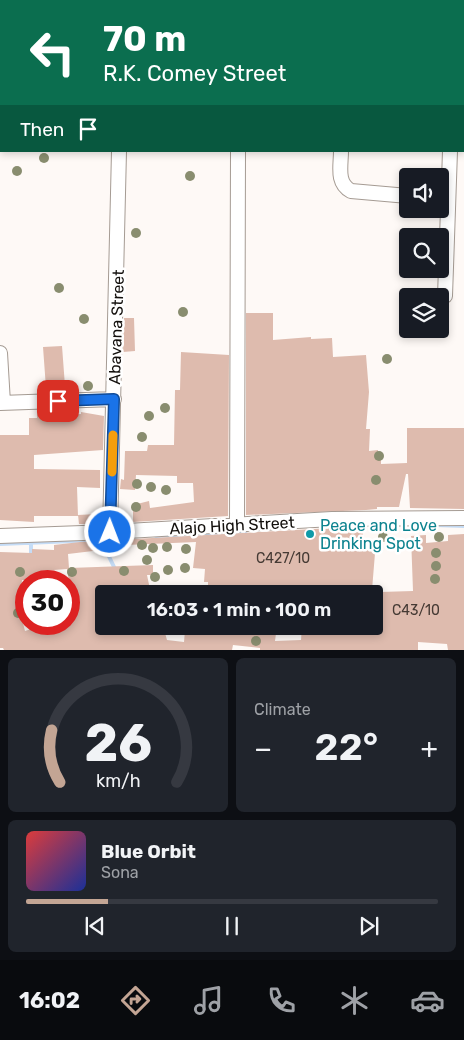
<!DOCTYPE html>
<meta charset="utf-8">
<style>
:root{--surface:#171b24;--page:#20242c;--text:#f1f3f6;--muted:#9ea1a6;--line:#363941;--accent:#c3a594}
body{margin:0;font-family:Rubik,sans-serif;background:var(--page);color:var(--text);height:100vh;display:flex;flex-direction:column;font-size:19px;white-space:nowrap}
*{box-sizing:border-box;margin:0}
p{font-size:16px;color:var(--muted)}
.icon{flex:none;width:28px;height:28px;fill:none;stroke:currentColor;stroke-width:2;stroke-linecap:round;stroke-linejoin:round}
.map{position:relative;height:650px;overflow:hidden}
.side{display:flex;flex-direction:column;gap:8px;padding:8px;background:#0d0f14;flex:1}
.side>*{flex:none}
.banner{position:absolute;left:0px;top:0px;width:465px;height:152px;box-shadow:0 2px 8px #0003;background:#0b6e4f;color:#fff;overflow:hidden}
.tools{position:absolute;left:399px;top:168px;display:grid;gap:10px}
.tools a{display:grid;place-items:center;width:50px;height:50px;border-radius:5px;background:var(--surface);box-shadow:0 2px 8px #0003;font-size:25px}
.speed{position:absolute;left:15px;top:570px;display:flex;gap:10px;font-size:25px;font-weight:700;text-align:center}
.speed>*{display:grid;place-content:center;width:65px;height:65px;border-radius:50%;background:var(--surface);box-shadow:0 2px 8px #0003;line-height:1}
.speed .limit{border:8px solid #d22;background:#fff;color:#111}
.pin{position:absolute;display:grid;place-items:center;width:42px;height:42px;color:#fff;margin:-21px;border-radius:10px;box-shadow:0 2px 8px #0006}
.me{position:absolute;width:55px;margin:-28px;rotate:1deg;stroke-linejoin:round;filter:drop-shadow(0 0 4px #0008)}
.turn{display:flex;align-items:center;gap:18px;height:105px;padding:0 20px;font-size:22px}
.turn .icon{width:65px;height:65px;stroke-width:2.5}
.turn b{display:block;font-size:35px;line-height:42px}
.then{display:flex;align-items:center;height:48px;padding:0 20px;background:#0003;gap:10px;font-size:19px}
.big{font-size:38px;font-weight:600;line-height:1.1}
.side .card{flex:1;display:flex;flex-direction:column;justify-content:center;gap:8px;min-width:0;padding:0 18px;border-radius:8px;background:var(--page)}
.side .dial{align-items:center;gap:0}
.dial svg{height:130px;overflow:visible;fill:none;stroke:var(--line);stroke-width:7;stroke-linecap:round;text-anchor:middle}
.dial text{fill:var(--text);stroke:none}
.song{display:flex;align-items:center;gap:15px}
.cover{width:60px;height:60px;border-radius:8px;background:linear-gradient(135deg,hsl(0 70% 55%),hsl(230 70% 35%))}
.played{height:5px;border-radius:2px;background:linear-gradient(90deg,var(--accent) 20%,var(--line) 20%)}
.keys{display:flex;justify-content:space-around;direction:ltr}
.heat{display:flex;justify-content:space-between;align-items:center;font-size:28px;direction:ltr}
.side .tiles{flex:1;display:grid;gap:8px;grid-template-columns:1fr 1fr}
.card:last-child{grid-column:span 2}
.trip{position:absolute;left:95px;top:585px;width:288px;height:50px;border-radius:5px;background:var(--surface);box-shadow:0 2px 8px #0003;font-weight:600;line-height:50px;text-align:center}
.menu{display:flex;height:80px;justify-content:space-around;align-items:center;background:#090b0e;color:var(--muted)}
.menu .icon{width:35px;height:35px}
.menu .current{color:var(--accent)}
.menu b{font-size:22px;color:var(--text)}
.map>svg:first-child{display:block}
</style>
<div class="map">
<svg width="464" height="650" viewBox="0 0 464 650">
<rect width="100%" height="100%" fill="#fef9f6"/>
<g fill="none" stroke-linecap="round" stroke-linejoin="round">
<path stroke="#c5dcf6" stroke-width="4" d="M436 525 464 526
M156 536 246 531
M106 541 127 538
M31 542V556
M0 544 98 540 102 542 115 569
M342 594 350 593"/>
</g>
<path fill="#debbae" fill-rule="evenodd" d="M246 313H273V340L311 337V339L332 338 333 357 366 355 369 392 366 429H370L369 451 378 450V460H381V464L407 463V428H464V509L410 508 408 474H406L399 507H377V509L366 510 246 515Z
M124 318H134L135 351 123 352Z
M62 346 65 386 46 388 43 347Z
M181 352 229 355 228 516 133 522V505L149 501 150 508 194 502 193 483H177V476L136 475 135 490 120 489 121 479 124 480 125 451H147L148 445H174L175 390H180Z
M37 412H49V415L81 414V412L104 416 103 450 34 455V469L100 470V488L77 487 78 516H34V522L0 520V435H29V418H37Z
M97 514 98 524H79L78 515Z
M332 528H340L339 530 363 532 362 540 376 541 372 590 341 592V594H249L208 589V582H204L205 569 193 568 196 542 126 545V547L68 554 69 568 153 565V575H147L151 594H99L104 616V626H163L167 640 184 642 185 630 207 633 208 626H277L275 641 301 640 302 626H374V621H379L380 592 413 591 411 536 426 535V543L448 541V535L464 534V650H448L447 644 418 642V650H260V648L233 645 232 650H4L3 648H0V552L32 553V549L54 550V545L80 542ZM67 569 69 581V624H47L25 631 20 611 22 580 40 581V571Z"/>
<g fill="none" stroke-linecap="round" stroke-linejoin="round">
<g stroke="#a59b93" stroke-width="16">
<path id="minor" d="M125 1 126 0
M239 1V0
M346 1V0
M458 1V0
M0 79H1
M341 151C341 166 336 183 351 191L408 196
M445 296 450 151
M0 353 3 403
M0 403 114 399
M237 524 238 151
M110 532 119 151
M0 536 110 532 332 519 464 518"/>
</g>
<use href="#minor" stroke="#fff" stroke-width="14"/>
</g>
<g fill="#898d6f">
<circle cx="44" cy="158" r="5"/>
<circle cx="17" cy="171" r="5"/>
<circle cx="190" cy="176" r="5"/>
<circle cx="136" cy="233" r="5"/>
<circle cx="59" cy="288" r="5"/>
<circle cx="183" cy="312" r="5"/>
<circle cx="84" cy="319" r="5"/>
<circle cx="387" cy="359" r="5"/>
<circle cx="88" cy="386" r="5"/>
<circle cx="165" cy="408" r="5"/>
<circle cx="149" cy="416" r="5"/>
<circle cx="142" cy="437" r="5"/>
<circle cx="379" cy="456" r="5"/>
<circle cx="376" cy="480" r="5"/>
<circle cx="137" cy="484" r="5"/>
<circle cx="151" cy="487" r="5"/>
<circle cx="166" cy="490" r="5"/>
<circle cx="136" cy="507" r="5"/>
<circle cx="383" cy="537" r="5"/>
<circle cx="439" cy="537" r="5"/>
<circle cx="142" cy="545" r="5"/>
<circle cx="167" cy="547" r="5"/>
<circle cx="153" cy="548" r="5"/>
<circle cx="186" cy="549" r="5"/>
<circle cx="436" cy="553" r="5"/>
<circle cx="147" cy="560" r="5"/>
<circle cx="436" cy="566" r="5"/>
<circle cx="185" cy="568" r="5"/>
<circle cx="168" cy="570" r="5"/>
<circle cx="124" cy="571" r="5"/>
<circle cx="20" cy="572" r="5"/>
<circle cx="72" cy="572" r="5"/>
<circle cx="155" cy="577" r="5"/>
<circle cx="435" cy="579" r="5"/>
<circle cx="18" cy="613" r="5"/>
<circle cx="256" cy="641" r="5"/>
</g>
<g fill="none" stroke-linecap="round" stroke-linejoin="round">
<g stroke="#114b97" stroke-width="12">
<path id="route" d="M58 401 114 399 110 532"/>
</g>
<use href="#route" stroke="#1a73e8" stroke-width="9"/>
<path stroke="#f59e0b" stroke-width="9" d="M112 472 113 435"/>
</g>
<circle fill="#0f9aa8" stroke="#fff" stroke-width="2" cx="310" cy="534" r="5"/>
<g text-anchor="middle" stroke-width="5" stroke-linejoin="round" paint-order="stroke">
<g font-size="14" fill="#453a34">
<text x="283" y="563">C427/10</text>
<text x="416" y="615">C43/10</text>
</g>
<g font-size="16" fill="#120f0c" stroke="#fff">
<text transform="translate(116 327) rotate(-88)" y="6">Abavana Street</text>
<text transform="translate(232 525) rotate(-3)" y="6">Alajo High Street</text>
</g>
<g font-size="16" fill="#0d838f" stroke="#fff" text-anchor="start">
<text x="320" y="531">Peace and Love<tspan x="320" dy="18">Drinking Spot</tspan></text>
</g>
</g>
</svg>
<div class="tools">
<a><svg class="icon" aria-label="sound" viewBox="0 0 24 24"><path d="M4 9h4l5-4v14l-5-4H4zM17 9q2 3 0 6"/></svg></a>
<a><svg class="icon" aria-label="search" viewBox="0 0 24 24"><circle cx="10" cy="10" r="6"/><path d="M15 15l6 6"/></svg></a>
<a><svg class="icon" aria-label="layers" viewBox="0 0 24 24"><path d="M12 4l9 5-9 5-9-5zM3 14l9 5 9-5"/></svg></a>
</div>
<div class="speed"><div class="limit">30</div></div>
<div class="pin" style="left:58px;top:401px;background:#d93025"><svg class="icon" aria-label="arrive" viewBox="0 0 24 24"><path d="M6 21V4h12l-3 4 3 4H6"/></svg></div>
<svg class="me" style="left:110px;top:532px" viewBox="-20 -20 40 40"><circle r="17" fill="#1a73e8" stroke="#fff" stroke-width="3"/><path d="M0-11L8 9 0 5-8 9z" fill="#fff"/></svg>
<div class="trip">16:03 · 1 min · 100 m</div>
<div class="banner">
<div class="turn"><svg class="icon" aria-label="left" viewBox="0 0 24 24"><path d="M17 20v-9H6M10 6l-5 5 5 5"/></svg><div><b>70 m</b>R.K. Comey Street</div></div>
<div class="then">Then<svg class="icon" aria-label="arrive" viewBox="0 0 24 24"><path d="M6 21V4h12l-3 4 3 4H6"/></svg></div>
</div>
</div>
<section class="side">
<div class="tiles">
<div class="card dial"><svg viewBox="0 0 100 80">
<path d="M14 69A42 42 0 1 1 86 69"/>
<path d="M14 69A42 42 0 0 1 9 37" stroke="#c3a594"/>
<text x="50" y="56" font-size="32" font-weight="700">26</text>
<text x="50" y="72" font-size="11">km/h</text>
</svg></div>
<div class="card"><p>Climate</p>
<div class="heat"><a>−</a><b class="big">22°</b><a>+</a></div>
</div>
<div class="card">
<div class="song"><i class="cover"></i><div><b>Blue Orbit</b><p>Sona</p></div></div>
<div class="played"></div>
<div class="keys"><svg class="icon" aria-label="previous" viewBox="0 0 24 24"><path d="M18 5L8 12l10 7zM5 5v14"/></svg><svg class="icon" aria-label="pause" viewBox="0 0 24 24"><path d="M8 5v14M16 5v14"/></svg><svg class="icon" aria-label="next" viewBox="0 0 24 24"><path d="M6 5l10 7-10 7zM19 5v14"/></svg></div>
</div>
</div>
</section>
<nav class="menu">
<b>16:02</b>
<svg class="icon current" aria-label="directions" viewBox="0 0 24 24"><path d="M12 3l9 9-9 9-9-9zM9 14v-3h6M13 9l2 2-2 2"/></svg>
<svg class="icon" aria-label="music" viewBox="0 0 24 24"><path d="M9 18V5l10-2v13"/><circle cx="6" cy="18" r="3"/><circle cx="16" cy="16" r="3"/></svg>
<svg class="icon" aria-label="phone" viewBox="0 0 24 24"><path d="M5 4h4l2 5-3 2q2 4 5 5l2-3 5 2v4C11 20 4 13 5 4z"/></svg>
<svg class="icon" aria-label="climate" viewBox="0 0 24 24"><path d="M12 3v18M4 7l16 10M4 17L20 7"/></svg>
<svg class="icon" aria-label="car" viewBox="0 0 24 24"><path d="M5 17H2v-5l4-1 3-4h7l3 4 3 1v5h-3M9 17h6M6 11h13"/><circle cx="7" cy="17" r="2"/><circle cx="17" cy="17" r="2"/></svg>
</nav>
